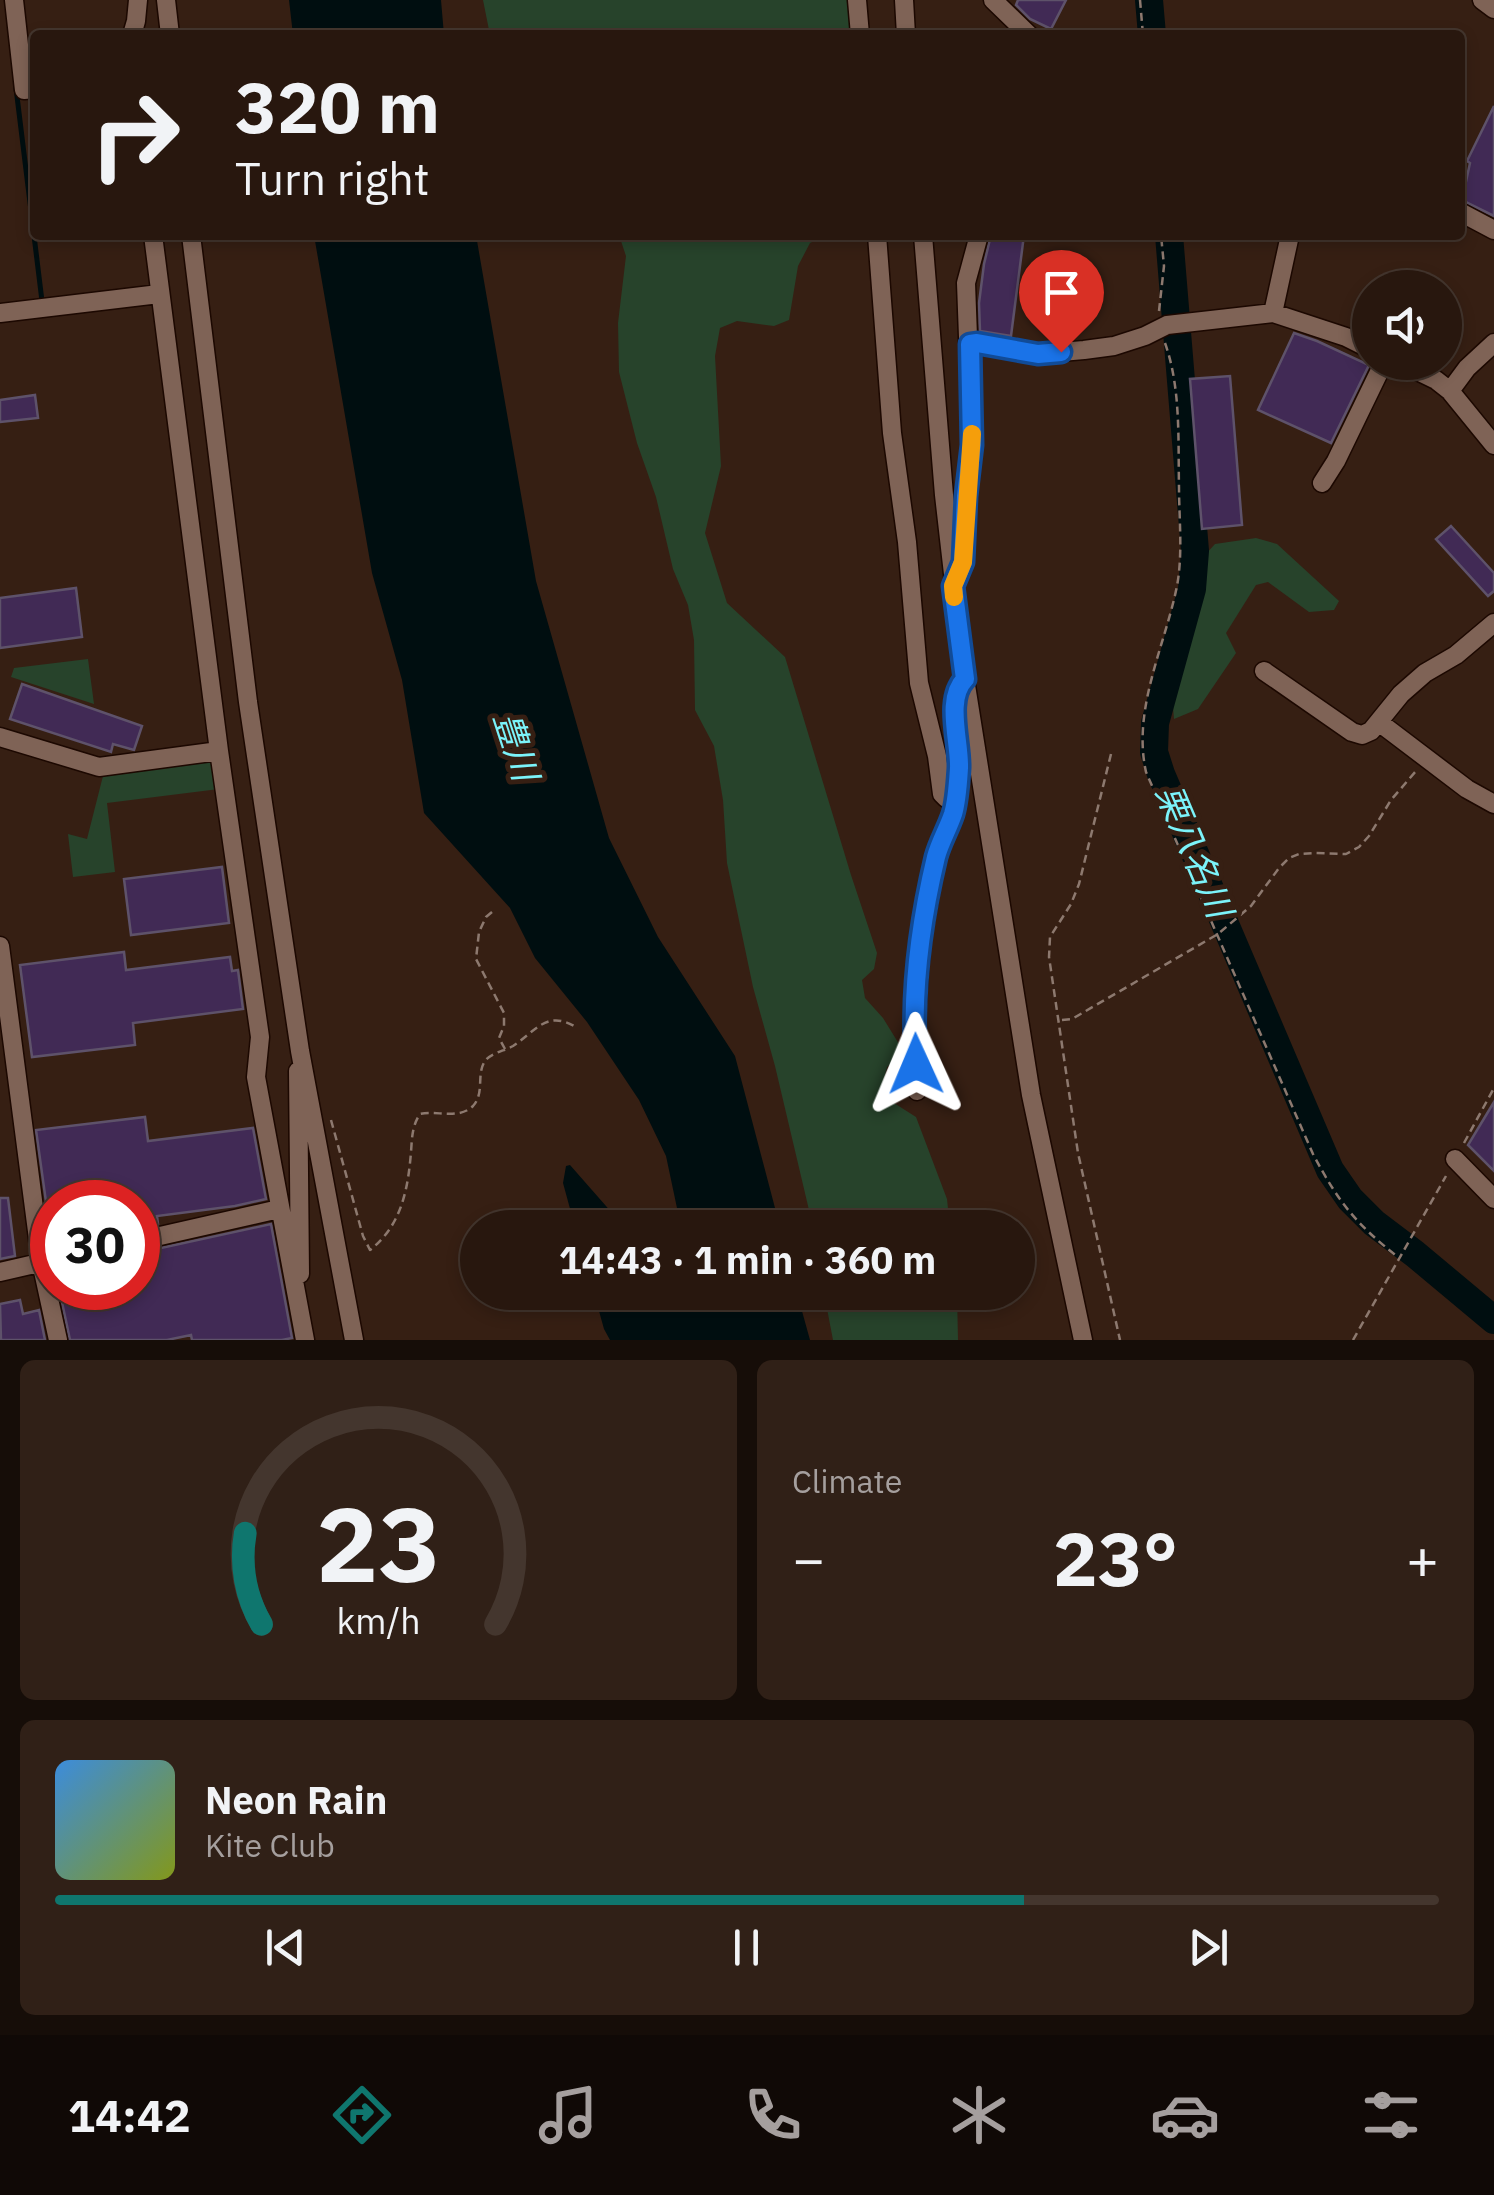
<!DOCTYPE html>
<meta charset="utf-8">
<style>
:root{--surface:#28170e;--page:#302017;--text:#f1f3f6;--muted:#a59f9e;--line:#44362e;--accent:#0f766e}
body{margin:0;font-family:"IBM Plex Sans","Noto Sans JP",sans-serif;background:var(--page);color:var(--text);height:100vh;display:flex;flex-direction:column;font-size:38px;white-space:nowrap}
*{box-sizing:border-box;margin:0}
p{font-size:32px;color:var(--muted)}
.icon{flex:none;width:55px;height:55px;fill:none;stroke:currentColor;stroke-width:2;stroke-linecap:round;stroke-linejoin:round}
.map{position:relative;height:1340px;overflow:hidden}
.side{display:flex;flex-direction:column;gap:20px;padding:20px;background:#160d08;flex:1}
.side>*{flex:none}
.banner{position:absolute;left:30px;top:30px;width:1435px;height:210px;border-radius:10px;box-shadow:0 5px 15px #0003,0 0 0 2px var(--line);background:#28170e;color:var(--text);overflow:hidden}
.controls{position:absolute;left:1352px;top:270px;display:grid;gap:20px}
.controls a{display:grid;place-items:center;width:110px;height:110px;border-radius:50%;background:var(--surface);box-shadow:0 5px 15px #0003,0 0 0 2px var(--line);font-size:50px}
.speed{position:absolute;left:30px;top:1180px;display:flex;gap:20px;font-size:50px;font-weight:700;text-align:center}
.speed>*{display:grid;place-content:center;width:130px;height:130px;border-radius:50%;background:var(--surface);box-shadow:0 5px 15px #0003,0 0 0 2px var(--line);line-height:1}
.speed .limit{border:15px solid #d22;background:#fff;color:#111}
.pin{position:absolute;display:grid;place-items:center;width:85px;height:85px;color:#fff;margin:-102px -42px;border-radius:50% 50% 50% 0;rotate:-45deg;box-shadow:0 0 10px #0007}
.pin .icon{rotate:45deg}
.me{position:absolute;width:110px;margin:-55px;rotate:359deg;stroke-linejoin:round;filter:drop-shadow(0 0 8px #0008)}
.turn{display:flex;align-items:center;gap:35px;height:210px;padding:0 40px;font-size:45px}
.turn .icon{width:130px;height:130px;stroke-width:2.5}
.turn b{display:block;font-size:70px;line-height:85px}
.big{font-size:75px;font-weight:800;line-height:1.1}
.side .widget{flex:1;display:flex;flex-direction:column;justify-content:center;gap:15px;min-width:0;padding:0 35px;border-radius:15px;background:var(--page)}
.side .dial{align-items:center;gap:0}
.dial svg{height:260px;overflow:visible;fill:none;stroke:var(--line);stroke-width:7;stroke-linecap:round;text-anchor:middle}
.dial text{fill:var(--text);stroke:none}
.song{display:flex;align-items:center;gap:30px}
.cover{width:120px;height:120px;border-radius:15px;background:linear-gradient(135deg,hsl(210 70% 55%),hsl(70 70% 35%))}
.played{height:10px;border-radius:5px;background:linear-gradient(90deg,var(--accent) 70%,var(--line) 70%)}
.keys{display:flex;justify-content:space-around;direction:ltr}
.heat{display:flex;justify-content:space-between;align-items:center;font-size:55px;direction:ltr}
.side .tiles{flex:1;display:grid;gap:20px;grid-template-columns:1fr 1fr}
.widget:last-child{grid-column:span 2}
.trip{position:absolute;left:460px;top:1210px;width:575px;height:100px;border-radius:50px;background:var(--surface);box-shadow:0 5px 15px #0003,0 0 0 2px var(--line);font-weight:800;line-height:100px;text-align:center}
.tab-bar{display:flex;height:160px;justify-content:space-around;align-items:center;background:#100906;color:var(--muted)}
.tab-bar .icon{width:70px;height:70px}
.tab-bar .selected{color:var(--accent)}
.tab-bar b{font-size:45px;color:var(--text)}
.map>svg:first-child{display:block}
</style>
<div class="map">
<svg width="1494" height="1340" viewBox="0 0 1494 1340">
<rect width="100%" height="100%" fill="#361f13"/>
<path fill="#27432b" d="M483 0H848L852 35H490Z
M619 235H827L810 243 798 266 789 320 774 326 737 321 720 328 715 356 721 466 705 533 727 603 785 657 851 875 877 953 874 969 862 980 865 998 883 1018 904 1052 887 1067 883 1083 894 1103 916 1117 947 1199 950 1227H813L775 1066 753 987 727 863 723 800 714 746 695 710 694 640 688 605 673 569 656 497 637 443 619 372 618 323 626 256Z
M1256 538 1277 544 1339 601 1334 610 1309 612 1268 582 1256 585 1226 633 1236 653 1198 709 1174 719 1172 694 1203 586 1205 555 1215 544Z
M88 659 94 704 11 677 14 668Z
M214 758 219 789 107 803 115 872 73 877 68 834 87 839 104 772Z
M824 1293H957L958 1340H833Z"/>
<path fill="#000e10" d="M289 0H441L444 35H293Z
M314 235H476L536 581 609 838 658 937 735 1056 780 1227H681L666 1156 639 1100 587 1022 535 958 510 908 424 813 402 680 372 573Z
M570 1165 613 1214 620 1227H575L563 1183 566 1166Z
M594 1293H797L810 1340H610L604 1329Z"/>
<g fill="none" stroke-linecap="round" stroke-linejoin="round">
<path stroke="#000e10" stroke-width="5" d="M16 88 42 301"/>
<path stroke="#000e10" stroke-width="28" d="M1149 0 1152 35
M1169 235 1195 551 1192 589 1155 723 1154 752 1161 774 1330 1170 1350 1199 1374 1223 1415 1254 1494 1320"/>
</g>
<path fill="#412a55" stroke="#5e526a" stroke-width="2.5" d="M1018 0H1066L1051 29 1030 19 1016 5Z
M1494 106V216L1462 200 1470 163 1467 161Z
M991 235H1024L1011 336 980 331 979 303 984 264Z
M1294 333 1317 341 1369 365 1331 443 1258 410Z
M1230 376 1242 525 1202 529 1190 379Z
M35 395 38 418 0 422V400Z
M1451 526 1494 573V591L1488 596 1436 539Z
M76 588 82 637 0 648V598Z
M22 684 142 726 134 750 113 744 111 752 10 719Z
M222 867 229 923 131 935 124 879Z
M124 952 126 970 230 957 232 971 238 970 243 1009 133 1023 135 1045 32 1057 20 965Z
M1494 1102V1171L1468 1145Z
M145 1117 148 1141 253 1128 266 1199 235 1206 157 1216 158 1224 138 1228V1202H46L36 1130Z
M0 1198H8L15 1256 0 1259Z
M271 1224 292 1338 282 1340H192L191 1335 167 1340H70L59 1288H138V1253Z
M20 1300 23 1314 39 1310 45 1340H1L0 1304Z"/>
<g fill="none" stroke-linecap="round" stroke-linejoin="round">
<g stroke="#1c0801" stroke-width="21">
<path id="minor" d="M14 0 24 90 35 89
M166 0 170 35
M857 0 860 35
M904 0 906 35
M993 0 1029 35
M1482 0 1494 9
M132 35 136 21 138 0
M1460 212 1494 230
M153 235 219 751 260 1037 256 1077 305 1340
M191 235 248 702 300 1051 354 1340
M877 235 892 433 907 542 919 683 937 756 942 794 946 798 952 799 956 794
M923 235 944 495 965 679 1031 1095 1083 1340
M0 313 159 294
M1273 313 1290 235
M970 344 977 343 1038 354 1084 350 1114 346 1145 336 1167 325 1273 313 1346 337 1370 349
M1399 362 1436 380 1450 391 1494 445
M1450 391 1467 368 1494 343
M1322 483 1336 461 1384 362
M953 585 963 562 966 496 972 445 966 283 979 235
M1264 671 1352 732 1362 735 1371 731 1401 694 1425 673 1456 655 1494 623
M1380 723 1467 789 1494 804
M0 737 99 767 219 751
M0 946 41 1262 58 1340
M298 1071 300 1274
M917 1091 914 1038 921 942 936 859 943 834 955 810 959 767 954 699 958 686 965 679
M1455 1159 1494 1199
M138 1241 279 1209
M0 1272 52 1260"/>
</g>
<path stroke="#8d796f" stroke-width="2.5" stroke-dasharray="8 5" stroke-linecap="butt" d="M1140 0 1143 35
M1159 311 1164 266 1161 235
M1165 343C1181 388 1178 439 1179 487 1179 519 1183 553 1177 586 1165 646 1132 709 1146 772L1313 1154C1339 1203 1355 1223 1399 1258
M1111 754 1079 884 1071 904 1050 937 1049 957 1078 1153 1120 1340
M492 912 486 917 479 932 476 959 504 1013V1026L499 1038 505 1049
M1062 1020 1072 1019 1218 934 1251 906 1279 868 1289 858 1299 854 1315 853 1346 854 1359 847 1369 836 1391 800 1416 771
M331 1120 363 1236 370 1250C401 1226 408 1190 411 1152 412 1138 412 1126 420 1114 436 1110 459 1120 473 1106 485 1093 476 1074 485 1061 491 1053 504 1051 513 1046 535 1032 546 1010 574 1026
M1464 1143 1494 1088
M1353 1340 1446 1176"/>
<use href="#minor" stroke="#7f6356" stroke-width="18"/>
</g>
<g fill="none" stroke-linecap="round" stroke-linejoin="round">
<g stroke="#114b97" stroke-width="25">
<path id="route" d="M916 1064C911 996 920 924 936 857 940 842 948 829 953 814 957 801 958 783 959 768 960 742 945 699 965 679L953 586 963 562 966 496 972 445 970 344 977 343 1038 354 1061 352"/>
</g>
<use href="#route" stroke="#1a73e8" stroke-width="18"/>
<path stroke="#f59e0b" stroke-width="18" d="M954 597 953 586 963 562 972 434"/>
</g>
<g text-anchor="middle" stroke-width="10" stroke-linejoin="round" paint-order="stroke">
<g font-size="35" font-style="italic" fill="#7bf3fa" stroke="#361f13">
<text transform="translate(516 746) rotate(72)" y="12">豊川</text>
<text transform="translate(1194 851) rotate(67)" y="12">栗八名川</text>
</g>
</g>
</svg>
<div class="controls">
<a><svg class="icon" aria-label="sound" viewBox="0 0 24 24"><path d="M4 9h4l5-4v14l-5-4H4zM17 9q2 3 0 6"/></svg></a>
</div>
<div class="speed"><div class="limit">30</div></div>
<div class="pin" style="left:1061px;top:352px;background:#d93025"><svg class="icon" aria-label="arrive" viewBox="0 0 24 24"><path d="M6 21V4h12l-3 4 3 4H6"/></svg></div>
<svg class="me" style="left:916px;top:1064px" viewBox="-20 -20 40 40"><path d="M0-17L14 15 0 8-14 15z" fill="#1a73e8" stroke="#fff" stroke-width="4"/></svg>
<div class="trip">14:43 · 1 min · 360 m</div>
<div class="banner">
<div class="turn"><svg class="icon" aria-label="right" viewBox="0 0 24 24"><path d="M7 20v-9h11M14 6l5 5-5 5"/></svg><div><b>320 m</b>Turn right</div></div>
</div>
</div>
<section class="side">
<div class="tiles">
<div class="widget dial"><svg viewBox="0 0 100 80">
<path d="M14 69A42 42 0 1 1 86 69"/>
<path d="M14 69A42 42 0 0 1 9 41" stroke="#0f766e"/>
<text x="50" y="56" font-size="32" font-weight="700">23</text>
<text x="50" y="72" font-size="11">km/h</text>
</svg></div>
<div class="widget"><p>Climate</p>
<div class="heat"><a>−</a><b class="big">23°</b><a>+</a></div>
</div>
<div class="widget">
<div class="song"><i class="cover"></i><div><b>Neon Rain</b><p>Kite Club</p></div></div>
<div class="played"></div>
<div class="keys"><svg class="icon" aria-label="previous" viewBox="0 0 24 24"><path d="M18 5L8 12l10 7zM5 5v14"/></svg><svg class="icon" aria-label="pause" viewBox="0 0 24 24"><path d="M8 5v14M16 5v14"/></svg><svg class="icon" aria-label="next" viewBox="0 0 24 24"><path d="M6 5l10 7-10 7zM19 5v14"/></svg></div>
</div>
</div>
</section>
<nav class="tab-bar">
<b>14:42</b>
<svg class="icon selected" aria-label="directions" viewBox="0 0 24 24"><path d="M12 3l9 9-9 9-9-9zM9 14v-3h6M13 9l2 2-2 2"/></svg>
<svg class="icon" aria-label="music" viewBox="0 0 24 24"><path d="M9 18V5l10-2v13"/><circle cx="6" cy="18" r="3"/><circle cx="16" cy="16" r="3"/></svg>
<svg class="icon" aria-label="phone" viewBox="0 0 24 24"><path d="M5 4h4l2 5-3 2q2 4 5 5l2-3 5 2v4C11 20 4 13 5 4z"/></svg>
<svg class="icon" aria-label="climate" viewBox="0 0 24 24"><path d="M12 3v18M4 7l16 10M4 17L20 7"/></svg>
<svg class="icon" aria-label="car" viewBox="0 0 24 24"><path d="M5 17H2v-5l4-1 3-4h7l3 4 3 1v5h-3M9 17h6M6 11h13"/><circle cx="7" cy="17" r="2"/><circle cx="17" cy="17" r="2"/></svg>
<svg class="icon" aria-label="filters" viewBox="0 0 24 24"><path d="M4 7h16M4 17h16"/><circle cx="9" cy="7" r="2"/><circle cx="15" cy="17" r="2"/></svg>
</nav>
